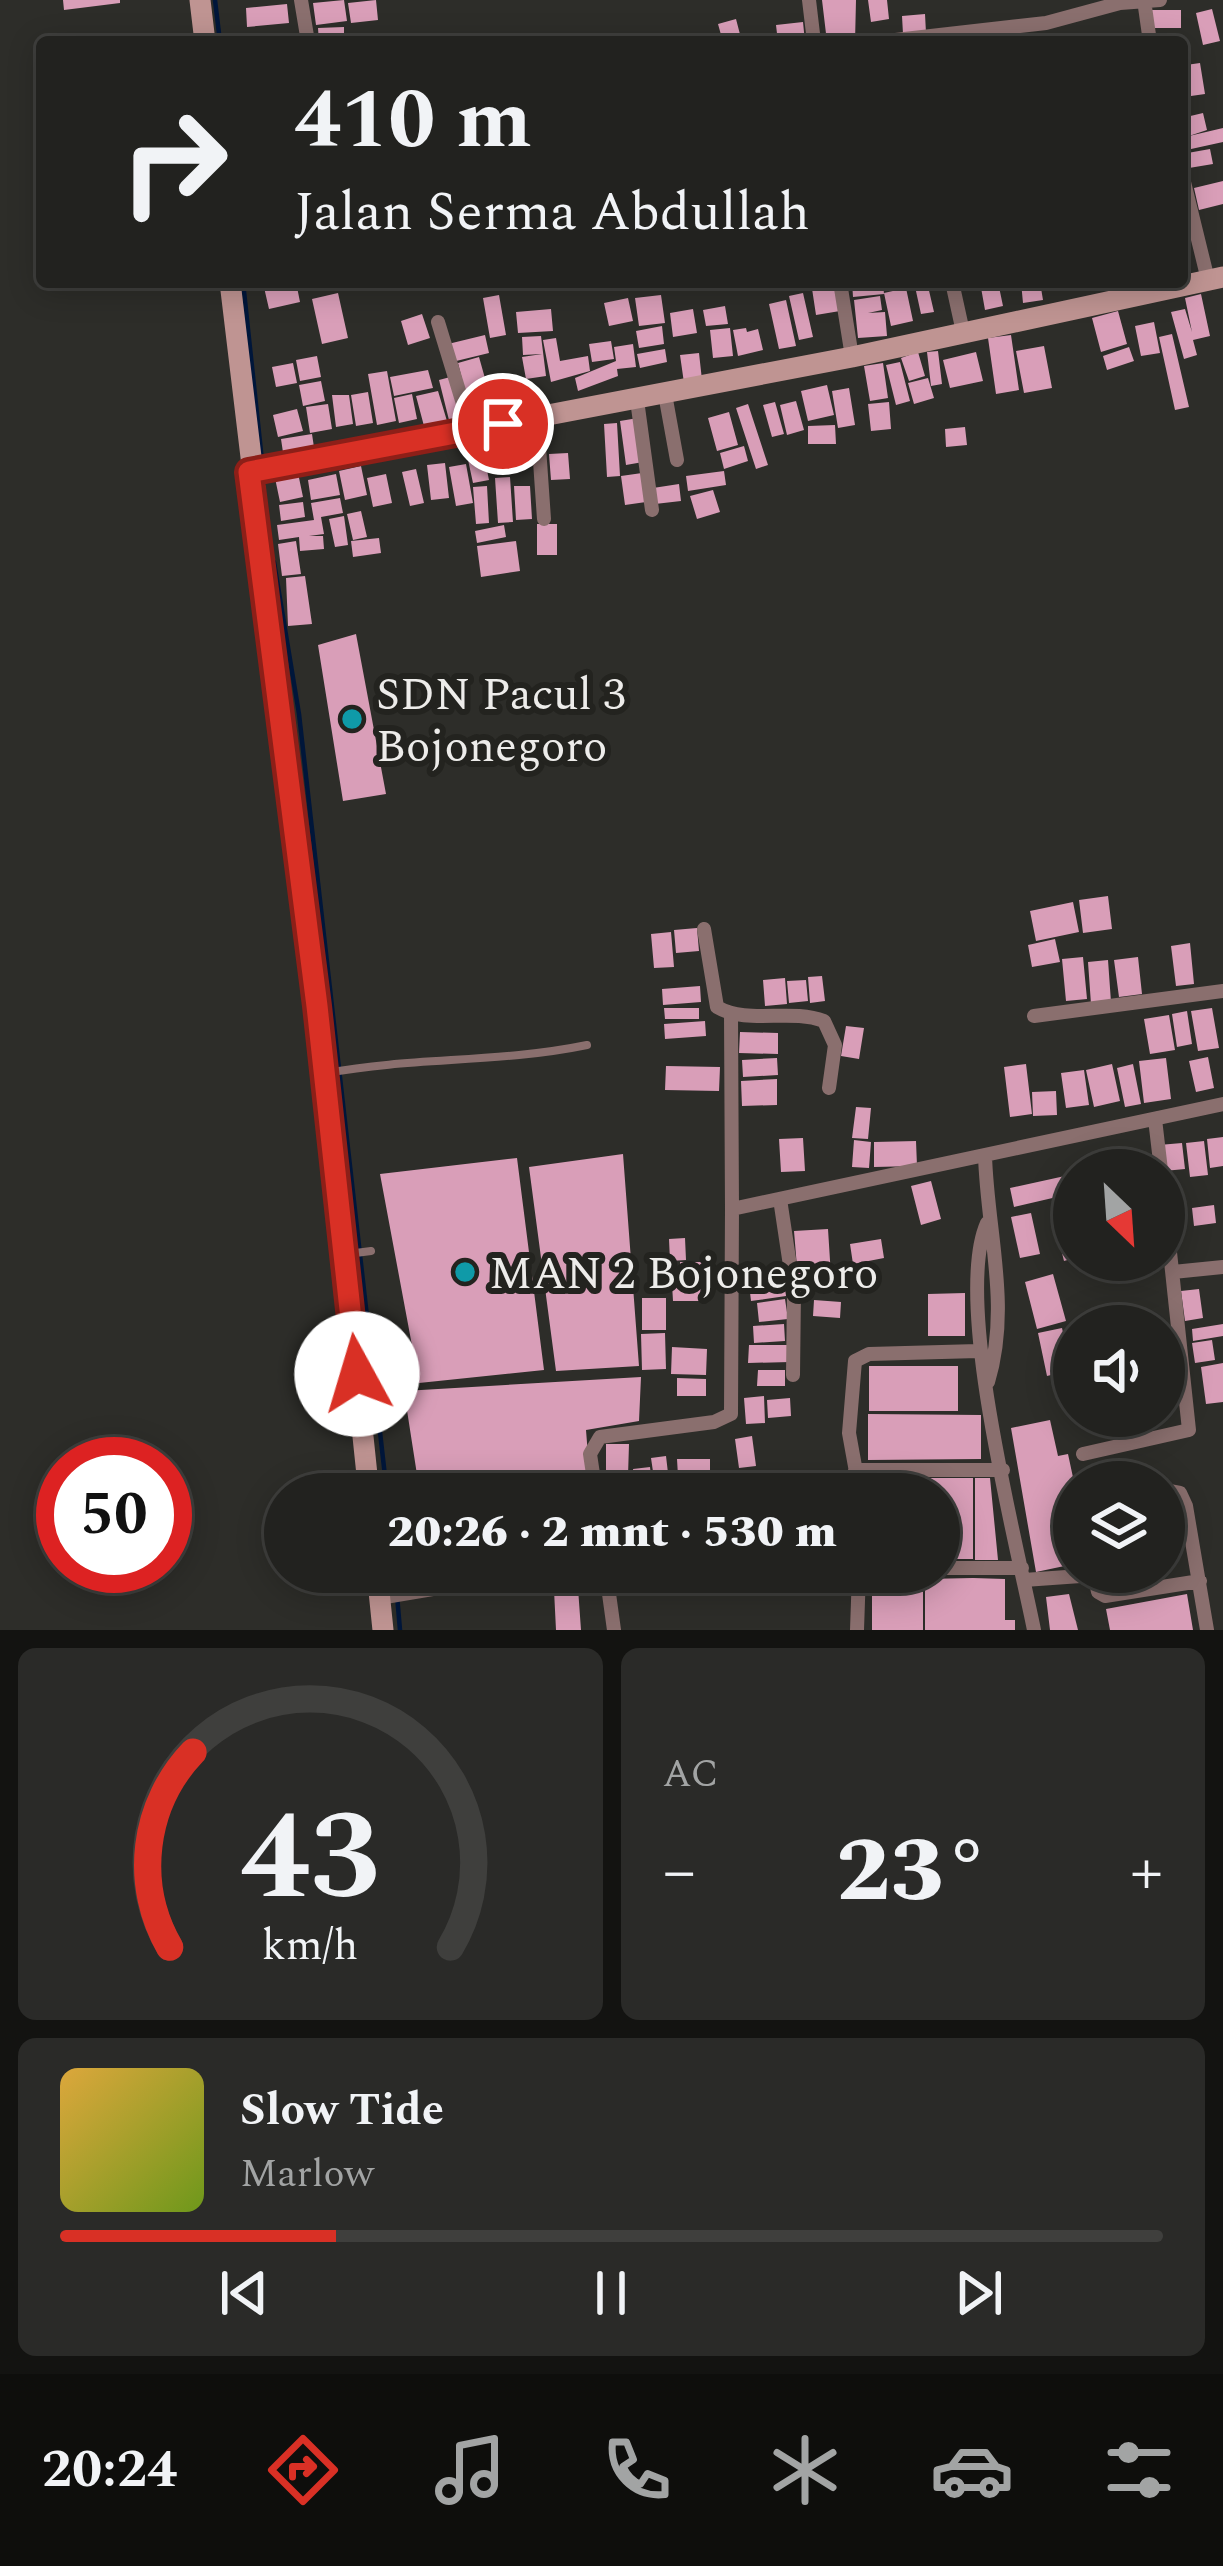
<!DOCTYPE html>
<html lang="id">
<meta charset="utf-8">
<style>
:root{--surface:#22221f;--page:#2a2a28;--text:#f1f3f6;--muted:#a2a4a4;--line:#3f3f3d;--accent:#d93025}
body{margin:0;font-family:Spectral,serif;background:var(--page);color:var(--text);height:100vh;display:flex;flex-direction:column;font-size:45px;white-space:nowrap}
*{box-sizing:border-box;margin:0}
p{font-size:39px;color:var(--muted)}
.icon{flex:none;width:66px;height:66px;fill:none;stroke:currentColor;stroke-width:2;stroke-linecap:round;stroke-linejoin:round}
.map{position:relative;height:1630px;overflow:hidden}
.details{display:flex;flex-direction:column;gap:18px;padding:18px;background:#131311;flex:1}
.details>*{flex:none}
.top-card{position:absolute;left:36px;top:36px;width:1152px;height:252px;border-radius:12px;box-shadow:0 6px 30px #0003,0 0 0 3px var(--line);background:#22221f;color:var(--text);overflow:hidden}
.needle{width:78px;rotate:155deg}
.buttons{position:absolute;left:1053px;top:1149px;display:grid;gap:24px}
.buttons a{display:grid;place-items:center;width:132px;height:132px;border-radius:50%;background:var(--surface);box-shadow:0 6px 30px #0003,0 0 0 3px var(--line);font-size:60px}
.speed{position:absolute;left:36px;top:1437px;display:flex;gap:24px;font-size:60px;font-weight:700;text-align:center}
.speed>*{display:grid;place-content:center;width:156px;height:156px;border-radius:50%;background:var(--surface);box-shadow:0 6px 30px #0003,0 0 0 3px var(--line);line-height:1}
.speed .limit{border:18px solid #d22;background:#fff;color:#111}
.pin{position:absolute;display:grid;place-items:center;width:102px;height:102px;color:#fff;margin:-51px;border:6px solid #fff;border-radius:50%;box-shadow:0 3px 12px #0007}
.me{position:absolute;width:132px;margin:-66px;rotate:354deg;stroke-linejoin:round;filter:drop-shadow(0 0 9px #0008)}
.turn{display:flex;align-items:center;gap:42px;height:252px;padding:0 60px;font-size:54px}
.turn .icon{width:156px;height:156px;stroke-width:2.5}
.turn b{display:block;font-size:84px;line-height:102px}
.big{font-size:90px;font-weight:800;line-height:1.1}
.details .card{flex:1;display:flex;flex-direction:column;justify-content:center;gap:18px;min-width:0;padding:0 42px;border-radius:18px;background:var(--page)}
.details .dial{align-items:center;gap:0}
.dial svg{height:312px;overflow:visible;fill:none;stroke:var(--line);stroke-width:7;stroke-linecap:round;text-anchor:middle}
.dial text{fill:var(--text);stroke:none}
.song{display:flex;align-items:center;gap:36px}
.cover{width:144px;height:144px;border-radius:18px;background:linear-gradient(135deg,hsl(40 70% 55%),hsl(80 70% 35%))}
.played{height:12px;border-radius:6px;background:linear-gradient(90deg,var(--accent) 25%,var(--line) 25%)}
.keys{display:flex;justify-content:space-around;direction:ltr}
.heat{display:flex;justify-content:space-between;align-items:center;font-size:66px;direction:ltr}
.details .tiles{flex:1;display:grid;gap:18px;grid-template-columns:1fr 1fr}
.card:last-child{grid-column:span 2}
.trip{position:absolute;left:264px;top:1473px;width:696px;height:120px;border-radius:60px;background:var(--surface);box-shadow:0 6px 30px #0003,0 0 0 3px var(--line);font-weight:800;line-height:120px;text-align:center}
.menu{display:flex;height:192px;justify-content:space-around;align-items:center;background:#0e0e0c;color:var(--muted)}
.menu .icon{width:84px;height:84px}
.menu .current{color:var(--accent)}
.menu b{font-size:54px;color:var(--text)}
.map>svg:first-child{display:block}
</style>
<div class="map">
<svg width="1223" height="1630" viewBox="0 0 1223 1630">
<rect width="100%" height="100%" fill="#2d2d29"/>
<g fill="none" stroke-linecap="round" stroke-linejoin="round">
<path stroke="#00163a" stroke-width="4.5" d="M215 0 220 42
M243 282 262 461
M274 562 299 714 387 1494
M395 1572 400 1630"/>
</g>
<path fill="#d99eb8" d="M63 0H120V3L64 10Z
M344 0 347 21 316 25 313 3Z
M376 0 378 20 351 23 348 3Z
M822 0H856L855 42H827Z
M868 0H887L889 19 871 22Z
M287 4 289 23 247 27 246 8Z
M1212 9 1220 41 1203 45 1196 13Z
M1149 10H1181V28H1149Z
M925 14 926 33 903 34 902 16Z
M736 19 742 42H723L718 24Z
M803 22 805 42H778L776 25Z
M344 27V42H319L318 28Z
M1200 63 1205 94 1191 96 1186 65Z
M1203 113 1207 130 1189 136 1223 128V142L1182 151V118Z
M1210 149 1213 164 1183 169 1182 154Z
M1223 181V204L1199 210 1194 188Z
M296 282 300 302 269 309 263 283Z
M811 282H835L840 311 816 315Z
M852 282H883L884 294 853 297Z
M914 282H927L934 312 921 314Z
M980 282H998L1003 306 985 310Z
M1021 282H1040L1043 300 1023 303Z
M906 288 913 321 891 326 884 293Z
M338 293 348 338 322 344 312 299Z
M803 293 813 337 799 340 789 296Z
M1201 294 1210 336 1193 340 1197 355 1184 359 1171 312 1185 309 1192 332 1185 298Z
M499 295 506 335 490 338 483 298Z
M661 295 665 323 639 326 635 298Z
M880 296 882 310 868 313 885 312 887 336 858 338 854 300Z
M628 298 633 321 609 326 604 303Z
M786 300 796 346 779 349 769 304Z
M725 306 728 324 706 326 703 310Z
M551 309 553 331 518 333 516 312Z
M693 309 697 333 673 337 670 313Z
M1118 311 1127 344 1101 352 1092 318Z
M422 314 430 338 408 345 401 321Z
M1154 322 1160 353 1141 356 1135 326Z
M662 326 664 344 639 348 636 331Z
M730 328 733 356 713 358 710 330Z
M746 328 747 332 758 329 763 350 738 356 733 330Z
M1172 334 1189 407 1175 410 1159 337Z
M485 335 489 353 452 362 448 344Z
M1011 335 1019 390 996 394 988 338Z
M541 336 546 376 526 379 522 357 542 354 523 355 522 337Z
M556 338 560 361 588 356 590 371 551 382 543 340Z
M611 341 614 359 592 362 589 344Z
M633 344 636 367 617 369 618 376 578 391 575 378 616 361 614 347Z
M1044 346 1052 388 1024 393 1016 351Z
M1129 347 1134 361 1107 370 1103 356Z
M665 349 667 362 640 368 637 354Z
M938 351 942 384 931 386 927 352Z
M918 352 925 376 909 381 901 358Z
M976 352 983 381 950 388 943 360Z
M699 353 702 380 684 383 680 355Z
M317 356 321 377 300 381 296 360Z
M479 357 488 389 466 395 458 363Z
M900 362 910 401 896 405 886 365Z
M293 363 297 383 276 387 272 367Z
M883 363 888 398 870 401 864 366Z
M428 370 433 388 394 396 390 377Z
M387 371 396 421 377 425 368 374Z
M454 376 465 420 450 424 439 380Z
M928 378 934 398 914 404 908 383Z
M321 381 325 401 303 406 299 385Z
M827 385 834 415 808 421 801 391Z
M849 388 855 425 838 428 832 391Z
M438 391 447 421 424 426 416 396Z
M368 392 373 423 356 426 351 395Z
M412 394 417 419 399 423 394 398Z
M332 395H349L353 424 336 427Z
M796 401 804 430 787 435 780 405Z
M775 402 784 434 772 437 763 405Z
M889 402 891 429 871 431 868 404Z
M328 404 332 429 310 433 306 407Z
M748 404 768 465 756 469 736 408Z
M297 409 303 431 278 437 273 415Z
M729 412 738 445 717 451 708 418Z
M638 418 643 462 626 465 620 421Z
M617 423 620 476 607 477 604 424Z
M835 425 836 444H808V426Z
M965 427 967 445 946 447 945 429Z
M312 434 315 454 284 459 281 439Z
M532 439 534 465 513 467 510 441Z
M744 446 748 461 724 469 720 453Z
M483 451 489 480 473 483 467 455Z
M568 453 570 479 551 480 549 454Z
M445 463 449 498 431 500 427 465Z
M466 464 473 503 456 506 449 467Z
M361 466 367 495 345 500 339 471Z
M416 469 424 503 410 506 402 472Z
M724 471 726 485 688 491 686 476Z
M298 473 303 497 280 502 275 478Z
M642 473 646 502 625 505 621 476Z
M336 474 340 495 311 500 308 480Z
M386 474 392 503 373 507 367 478Z
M510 477 513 522 498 523 495 478Z
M679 484 681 501 655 504 653 488Z
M487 486 489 523 476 524 473 487Z
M514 486H530L532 519 516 520Z
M713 490 720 512 697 519 690 496Z
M340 498 343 513 321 517 324 534 309 536H323L324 549 300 551 299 537 279 540 277 525 314 520 311 503Z
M303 502 305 517 281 521 279 505Z
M361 511 367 537 353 540 347 514Z
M344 516 348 545 335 547 329 519Z
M537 524H557V555H537Z
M504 525 506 537 477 543 475 531Z
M379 538 381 553 353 557 351 541Z
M296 541 301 574 282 576 278 544Z
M516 541 520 571 481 577 477 546Z
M305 576 312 624 288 626 286 578Z
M356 634 386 794 343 801 318 645Z
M1108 896 1112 929 1083 933 1079 900Z
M1073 902 1079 932 1036 941 1030 911Z
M697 928 699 951 676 953 674 930Z
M671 932 674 967 654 968 651 934Z
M1055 939 1060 962 1032 967 1028 945Z
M1190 943 1194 984 1176 986 1171 946Z
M1083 957 1087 999 1066 1001 1062 959Z
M1138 957 1142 994 1119 997 1114 960Z
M1108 960 1111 1002 1091 1004 1088 962Z
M822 976 825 1001 810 1003 808 977Z
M785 978 787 1004 765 1006 763 980Z
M806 980 808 1001 789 1003 787 981Z
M700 986 701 1002 663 1005 662 989Z
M664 1008H699V1019H665Z
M1212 1008 1219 1048 1198 1051 1191 1011Z
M1187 1011 1192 1044 1177 1047 1172 1014Z
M1169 1015 1175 1050 1150 1054 1144 1019Z
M705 1021 706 1036 665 1039 664 1024Z
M846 1026 864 1028 859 1059 841 1056Z
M740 1032 778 1033V1054L739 1053Z
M1208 1057 1214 1088 1196 1092 1189 1061Z
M777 1058 778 1075 743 1077 742 1060Z
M1166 1058 1171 1099 1144 1103 1139 1061Z
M1026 1064 1032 1114 1010 1117 1004 1067Z
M1112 1064 1120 1101 1094 1107 1086 1070Z
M1133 1064 1141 1104 1125 1107 1117 1068Z
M666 1066 720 1067 719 1091 665 1090Z
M1084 1070 1089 1105 1066 1108 1061 1073Z
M777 1079V1105L742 1106 741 1081Z
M1056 1091 1057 1115 1033 1116 1032 1092Z
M856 1107 871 1108 868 1139 852 1138Z
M1223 1137V1166L1210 1168 1207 1139Z
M803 1138 805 1171 781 1172 779 1139Z
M854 1140 871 1142 869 1168 852 1167Z
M916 1141 917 1166 874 1167V1142Z
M1204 1141 1208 1175 1190 1177 1186 1143Z
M1182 1143 1185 1169 1164 1171 1159 1145Z
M623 1154 639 1366 556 1371 529 1167Z
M517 1158 544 1370 419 1383 380 1174Z
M1074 1174V1193L1014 1207 1010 1188Z
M931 1181 941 1219 921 1225 911 1186Z
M1073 1203 1074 1258 1064 1261 1051 1209Z
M1214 1205 1216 1223 1194 1226 1192 1208Z
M1031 1213 1040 1254 1020 1258 1011 1217Z
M828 1229 831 1276 798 1279 794 1231Z
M685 1238 686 1260 670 1261 669 1239Z
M881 1239 884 1258 853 1264 850 1244Z
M680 1262H705V1278H680Z
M1053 1274 1066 1321 1037 1329 1025 1282Z
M785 1279 786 1296 751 1301 749 1284Z
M672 1284H705V1301H673Z
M1199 1289 1203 1318 1185 1321 1181 1291Z
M965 1293V1336H928V1294Z
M642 1298H666V1330H642Z
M785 1299 788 1319 759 1322 757 1303Z
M814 1300 841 1302 840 1318 813 1316Z
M784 1324 785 1341 754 1343 753 1326Z
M1223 1324V1336L1193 1341 1192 1329Z
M1062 1328 1071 1370 1047 1376 1038 1333Z
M665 1333 666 1369 642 1370 641 1334Z
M1212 1340 1215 1360 1195 1363 1192 1343Z
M749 1345H791L790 1362 748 1363Z
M672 1347 707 1349 706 1375 671 1374Z
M1223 1363V1402L1206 1404 1201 1367Z
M869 1366H958V1411H869Z
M758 1370H785V1386H757Z
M641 1377 639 1421 586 1430 591 1494H420L404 1391Z
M677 1378 706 1379V1396H677Z
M764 1396 765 1423 746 1424 744 1398Z
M790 1398 791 1416 768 1418 767 1400Z
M868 1414 981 1415V1459L868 1460Z
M1050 1420 1058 1456 1068 1454 1074 1482V1564L1036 1572 1011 1428Z
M752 1436 756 1466 739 1468 735 1439Z
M606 1444H629L628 1476H606Z
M666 1456 670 1490 656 1492 651 1458Z
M677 1459H710V1476H678Z
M650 1467 653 1494H636L633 1469Z
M868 1478H973V1559H939V1494H868Z
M975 1478H990L998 1560H975Z
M872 1578H923V1630H872Z
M973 1578 1005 1579V1620H1015V1630H925V1579Z
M578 1588 581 1630H556L554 1590Z
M1069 1594 1078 1630H1050L1046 1597Z
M1187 1594 1193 1630H1110L1106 1609Z"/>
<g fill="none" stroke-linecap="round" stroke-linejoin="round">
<path stroke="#8a6f6e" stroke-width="8" d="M327 1073C413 1057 500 1063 587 1045
M348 1254 371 1251"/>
<path stroke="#8a6f6e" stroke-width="14" d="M301 0 308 42
M809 0 814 42
M1144 0 1150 42
M878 42 1046 23 1120 3 1160 0
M1182 174 1208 280
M840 282 852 357
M952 282 963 332
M438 322 471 430
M665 394 677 460
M637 400 652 510
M537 418 544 519
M704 929 717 1007C748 1025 790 1008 824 1021L835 1045 829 1088
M731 1014 732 1209
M1034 1016 1223 991
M1155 1119 1161 1170
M985 1155C987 1231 1011 1306 988 1382
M780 1199 794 1292 793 1375
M987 1223C953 1299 1016 1540 1034 1630
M1173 1272 1223 1267
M1083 1454 1189 1430 1164 1196
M855 1470H1003
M1164 1490 1180 1493 1186 1506 1207 1630
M596 1494 590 1454 600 1437 714 1422 731 1414 732 1209 1223 1104
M860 1494 849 1433 855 1361 869 1354 978 1351
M939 1568H1022
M606 1572 614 1630
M1094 1572 1098 1592 1105 1596 1200 1581
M1024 1580 1095 1575
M379 1598 535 1572
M857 1630 859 1572"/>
<path stroke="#bf9492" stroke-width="21" d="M200 0 205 42
M230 282 325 1073 369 1494
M249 472 852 357 1223 277
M377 1572 383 1630"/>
</g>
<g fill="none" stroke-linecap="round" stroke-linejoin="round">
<g stroke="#8d1f18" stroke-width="30">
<path id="route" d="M357 1374 317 1006 249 472 503 424"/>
</g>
<use href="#route" stroke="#d93025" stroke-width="21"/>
</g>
<g fill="#0f9aa8" stroke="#23231f" stroke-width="4.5">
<circle cx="352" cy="719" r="12"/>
<circle cx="465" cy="1272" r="12"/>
</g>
<g text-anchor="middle" stroke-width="12" stroke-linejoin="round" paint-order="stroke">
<g font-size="45" fill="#edecea" stroke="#23231f" text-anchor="start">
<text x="376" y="709">SDN Pacul 3<tspan x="376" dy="52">Bojonegoro</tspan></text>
<text x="489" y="1288">MAN 2 Bojonegoro</text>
</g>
</g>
</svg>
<div class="buttons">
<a><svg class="needle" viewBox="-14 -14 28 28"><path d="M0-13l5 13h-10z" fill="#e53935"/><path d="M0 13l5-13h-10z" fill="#a2a4a4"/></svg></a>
<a><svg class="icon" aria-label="sound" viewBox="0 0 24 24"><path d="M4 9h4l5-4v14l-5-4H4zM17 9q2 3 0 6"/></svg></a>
<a><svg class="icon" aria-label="layers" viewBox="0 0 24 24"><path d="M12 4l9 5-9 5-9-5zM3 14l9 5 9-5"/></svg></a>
</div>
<div class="speed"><div class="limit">50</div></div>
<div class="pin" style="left:503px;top:424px;background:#d93025"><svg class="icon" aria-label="arrive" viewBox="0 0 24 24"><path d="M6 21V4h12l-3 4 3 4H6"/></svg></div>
<svg class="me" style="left:357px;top:1374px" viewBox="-20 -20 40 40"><circle r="19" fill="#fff"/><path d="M0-13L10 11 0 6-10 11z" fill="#d93025"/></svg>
<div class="trip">20:26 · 2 mnt · 530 m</div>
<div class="top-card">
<div class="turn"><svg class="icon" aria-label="right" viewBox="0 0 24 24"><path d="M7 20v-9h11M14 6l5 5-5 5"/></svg><div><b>410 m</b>Jalan Serma Abdullah</div></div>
</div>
</div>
<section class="details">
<div class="tiles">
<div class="card dial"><svg viewBox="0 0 100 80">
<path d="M14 69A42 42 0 1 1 86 69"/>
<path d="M14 69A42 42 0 0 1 20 19" stroke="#d93025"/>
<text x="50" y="56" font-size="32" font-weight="700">43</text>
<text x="50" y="72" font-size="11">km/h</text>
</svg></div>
<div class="card"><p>AC</p>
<div class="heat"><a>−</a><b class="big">23°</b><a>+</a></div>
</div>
<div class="card">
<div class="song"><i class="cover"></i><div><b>Slow Tide</b><p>Marlow</p></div></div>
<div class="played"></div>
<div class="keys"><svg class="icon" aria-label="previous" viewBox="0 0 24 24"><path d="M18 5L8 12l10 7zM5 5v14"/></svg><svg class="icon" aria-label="pause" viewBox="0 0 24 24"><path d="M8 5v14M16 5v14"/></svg><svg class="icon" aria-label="next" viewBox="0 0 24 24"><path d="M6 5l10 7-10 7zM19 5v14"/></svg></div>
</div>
</div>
</section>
<nav class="menu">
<b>20:24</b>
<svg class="icon current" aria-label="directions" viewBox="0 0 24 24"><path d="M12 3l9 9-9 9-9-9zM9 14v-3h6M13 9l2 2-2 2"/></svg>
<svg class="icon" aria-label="music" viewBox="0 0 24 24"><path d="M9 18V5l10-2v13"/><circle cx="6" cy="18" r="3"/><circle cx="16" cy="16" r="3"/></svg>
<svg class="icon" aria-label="phone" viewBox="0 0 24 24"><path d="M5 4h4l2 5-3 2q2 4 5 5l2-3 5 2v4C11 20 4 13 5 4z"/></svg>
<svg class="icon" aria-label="climate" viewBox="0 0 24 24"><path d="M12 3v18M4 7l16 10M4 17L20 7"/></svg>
<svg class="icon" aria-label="car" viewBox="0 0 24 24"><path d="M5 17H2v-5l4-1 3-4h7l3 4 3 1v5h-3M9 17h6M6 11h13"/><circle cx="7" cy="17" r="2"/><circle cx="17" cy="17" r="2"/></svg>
<svg class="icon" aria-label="filters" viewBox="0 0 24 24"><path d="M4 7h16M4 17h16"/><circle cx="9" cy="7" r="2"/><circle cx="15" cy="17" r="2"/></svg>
</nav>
